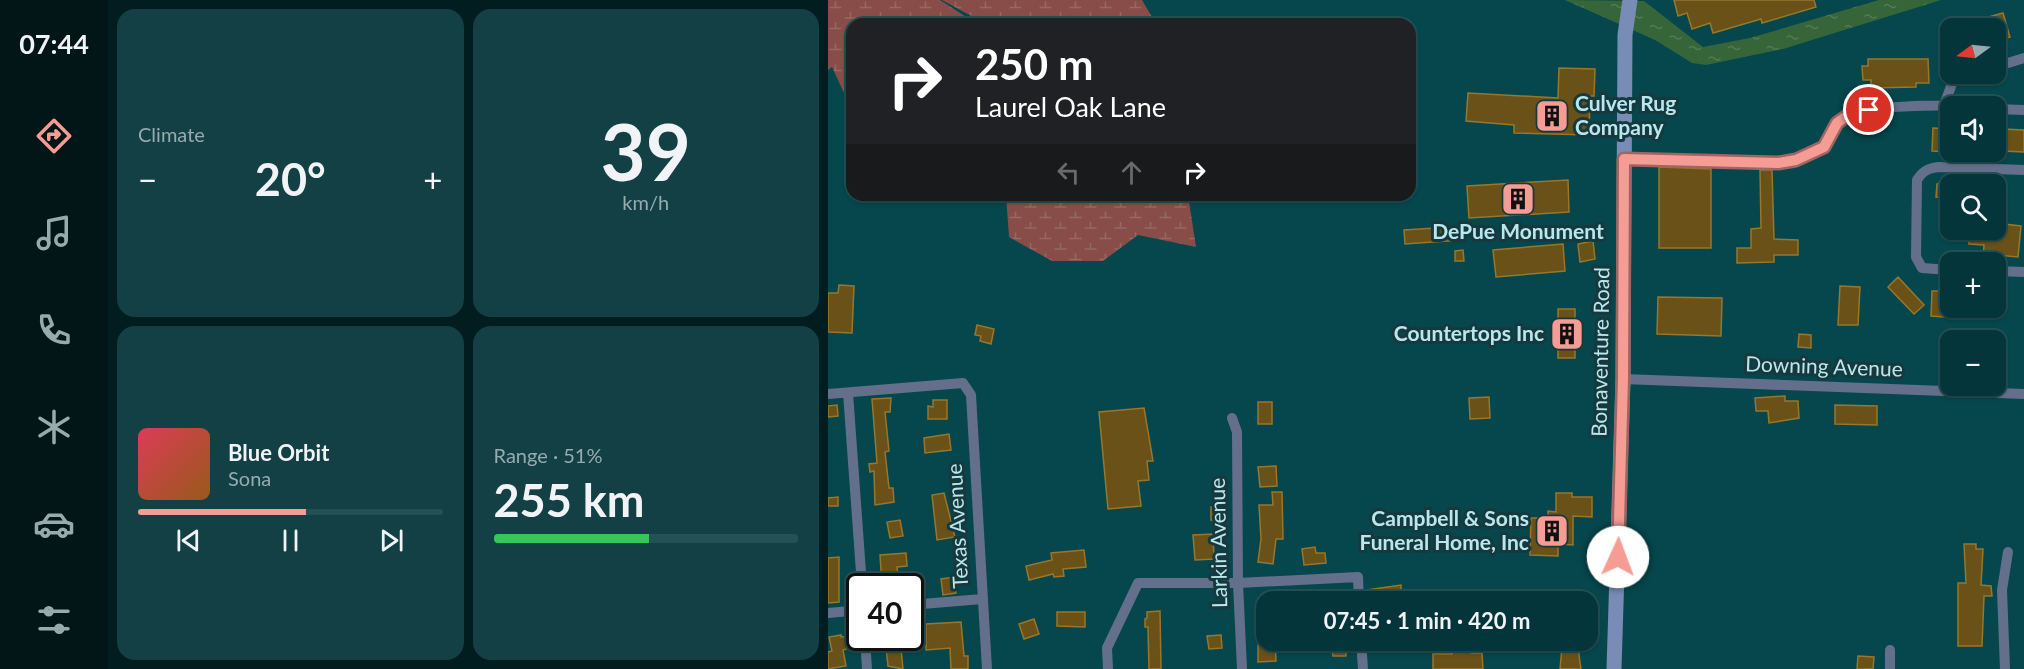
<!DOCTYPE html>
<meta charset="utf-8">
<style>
:root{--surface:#04353a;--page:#124045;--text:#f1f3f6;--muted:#97abaf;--line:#255054;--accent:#f59c94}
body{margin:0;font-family:Lato,sans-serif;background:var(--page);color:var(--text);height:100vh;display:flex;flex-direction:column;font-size:22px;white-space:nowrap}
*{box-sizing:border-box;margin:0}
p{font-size:20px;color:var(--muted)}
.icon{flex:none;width:33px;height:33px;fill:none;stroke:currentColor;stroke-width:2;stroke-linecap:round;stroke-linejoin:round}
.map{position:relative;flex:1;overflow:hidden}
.details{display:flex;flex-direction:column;gap:9px;padding:9px;background:#021d20;width:720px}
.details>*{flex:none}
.top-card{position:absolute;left:18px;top:18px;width:570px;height:183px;border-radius:18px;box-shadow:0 2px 4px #0004,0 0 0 2px var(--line);background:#202124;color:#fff;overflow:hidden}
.needle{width:39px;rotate:255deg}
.fabs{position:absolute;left:1112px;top:18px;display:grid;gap:12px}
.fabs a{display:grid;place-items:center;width:66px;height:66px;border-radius:12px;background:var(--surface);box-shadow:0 2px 4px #0004,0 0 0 2px var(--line);font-size:30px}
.speed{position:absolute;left:18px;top:573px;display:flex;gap:12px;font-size:30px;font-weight:700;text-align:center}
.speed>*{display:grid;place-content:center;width:78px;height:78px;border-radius:50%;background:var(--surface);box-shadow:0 2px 4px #0004,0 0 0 2px var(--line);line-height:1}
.speed .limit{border:3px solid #111;border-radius:9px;background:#fff;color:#111}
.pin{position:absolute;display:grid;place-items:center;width:51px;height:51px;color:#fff;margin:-26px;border:3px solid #fff;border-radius:50%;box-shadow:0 2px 6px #0007}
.me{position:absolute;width:66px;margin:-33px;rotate:2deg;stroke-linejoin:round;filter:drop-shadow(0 0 4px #0008)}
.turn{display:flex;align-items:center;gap:21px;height:126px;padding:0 30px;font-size:27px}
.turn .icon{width:78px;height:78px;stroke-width:2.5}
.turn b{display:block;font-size:42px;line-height:51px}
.lanes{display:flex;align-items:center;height:57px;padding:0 30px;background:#0003;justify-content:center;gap:30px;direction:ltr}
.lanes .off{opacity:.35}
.big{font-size:45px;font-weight:700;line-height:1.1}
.details .tile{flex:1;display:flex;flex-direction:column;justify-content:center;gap:9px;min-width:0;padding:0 21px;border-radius:18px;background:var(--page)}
.details .dial{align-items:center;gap:0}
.dial b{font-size:78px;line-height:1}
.song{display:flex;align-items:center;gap:18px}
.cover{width:72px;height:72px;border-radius:9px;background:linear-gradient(135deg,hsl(350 70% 55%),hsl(30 70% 35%))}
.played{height:6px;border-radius:3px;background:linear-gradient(90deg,var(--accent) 55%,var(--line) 55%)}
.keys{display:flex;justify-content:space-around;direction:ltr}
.heat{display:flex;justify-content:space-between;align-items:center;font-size:33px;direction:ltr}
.charge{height:9px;border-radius:4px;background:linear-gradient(90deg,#34c759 51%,var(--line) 0)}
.details .tiles{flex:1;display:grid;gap:9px;grid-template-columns:repeat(2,1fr)}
.trip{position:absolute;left:428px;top:591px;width:342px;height:60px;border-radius:18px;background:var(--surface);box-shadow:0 2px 4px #0004,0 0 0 2px var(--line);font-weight:700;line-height:60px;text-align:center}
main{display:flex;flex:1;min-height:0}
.dock{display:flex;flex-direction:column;width:108px;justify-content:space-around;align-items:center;background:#021517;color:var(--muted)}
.dock .icon{width:42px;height:42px}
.dock .active{color:var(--accent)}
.dock b{font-size:27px;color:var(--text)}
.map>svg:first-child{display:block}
</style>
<main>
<nav class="dock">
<b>07:44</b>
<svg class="icon active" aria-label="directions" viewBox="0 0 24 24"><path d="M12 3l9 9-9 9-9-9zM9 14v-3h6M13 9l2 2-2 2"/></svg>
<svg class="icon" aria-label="music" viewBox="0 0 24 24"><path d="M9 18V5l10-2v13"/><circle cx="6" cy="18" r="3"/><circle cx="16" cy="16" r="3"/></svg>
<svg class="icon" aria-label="phone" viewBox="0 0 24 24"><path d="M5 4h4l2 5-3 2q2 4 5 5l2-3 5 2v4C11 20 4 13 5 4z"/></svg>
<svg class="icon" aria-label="climate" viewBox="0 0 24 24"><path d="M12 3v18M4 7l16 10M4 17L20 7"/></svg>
<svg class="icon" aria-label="car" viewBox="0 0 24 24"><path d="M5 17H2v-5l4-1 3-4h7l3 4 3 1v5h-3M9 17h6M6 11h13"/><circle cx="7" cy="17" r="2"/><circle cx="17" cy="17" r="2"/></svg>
<svg class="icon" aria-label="filters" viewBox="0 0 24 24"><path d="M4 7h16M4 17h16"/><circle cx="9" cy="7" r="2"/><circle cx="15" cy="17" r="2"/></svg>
</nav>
<section class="details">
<div class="tiles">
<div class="tile"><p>Climate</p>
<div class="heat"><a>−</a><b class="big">20°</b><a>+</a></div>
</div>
<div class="tile dial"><b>39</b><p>km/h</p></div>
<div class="tile">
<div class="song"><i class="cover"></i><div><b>Blue Orbit</b><p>Sona</p></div></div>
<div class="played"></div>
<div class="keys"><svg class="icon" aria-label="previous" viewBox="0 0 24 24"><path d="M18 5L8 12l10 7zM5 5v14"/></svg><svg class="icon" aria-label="pause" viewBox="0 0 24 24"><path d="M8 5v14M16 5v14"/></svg><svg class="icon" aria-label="next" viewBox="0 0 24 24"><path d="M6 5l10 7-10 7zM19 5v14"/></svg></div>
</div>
<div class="tile"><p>Range · 51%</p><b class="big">255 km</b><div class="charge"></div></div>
</div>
</section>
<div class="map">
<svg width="1196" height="669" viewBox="0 0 1196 669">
<defs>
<pattern id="wetland-marsh" width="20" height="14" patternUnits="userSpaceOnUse" patternTransform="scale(1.5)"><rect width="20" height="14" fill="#884d48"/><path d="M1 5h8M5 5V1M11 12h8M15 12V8" fill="none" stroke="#976763"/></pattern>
<pattern id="water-ripples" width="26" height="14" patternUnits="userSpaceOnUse" patternTransform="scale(1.5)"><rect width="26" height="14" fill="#366539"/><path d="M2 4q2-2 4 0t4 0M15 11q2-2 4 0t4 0" fill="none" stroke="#517b56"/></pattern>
</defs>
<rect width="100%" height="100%" fill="#05474d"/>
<path fill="url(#wetland-marsh)" d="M0 0H112L149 24H24V110L4 67 0 70Z
M114 0H314L328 24H158Z
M178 195H360L368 247 310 235 275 261H224L181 237Z"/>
<path fill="url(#water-ripples)" d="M737 0 816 1 875 47 922 38 1051 0H1113L955 49 878 65 864 63 827 40Z"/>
<path fill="#695117" stroke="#97772c" stroke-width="1.5" d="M846 0H986L988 7 934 23 933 19 885 33 882 23 864 29 859 13 850 16Z
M1175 13 1182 37 1167 41V28H1130L1129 26Z
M1040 59H1100L1101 83H1088V87L1043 88V80H1035L1034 66H1040Z
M731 68 767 69 766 96H762L761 135 686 133V125L638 121 640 93 730 98Z
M1105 128 1122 129V152L1104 151Z
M1175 129 1196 130V152L1174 151Z
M831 167 883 169V248H831Z
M932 170H944L946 239 970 240V255H946V262L909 263V248H923V229L933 228Z
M740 180 741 212 641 218 639 186Z
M1113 182H1122V198L1108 197 1109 184Z
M1167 223 1193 226 1190 257 1169 255V261H1161L1155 259 1156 245 1141 244V230H1167Z
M623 227V232L633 231V240L577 244 576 230Z
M765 241 767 259 752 262 750 244Z
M735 244 737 271 668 277 665 250Z
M635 250 636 261H627V251Z
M1070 277 1096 305 1086 314 1060 287Z
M11 285 26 286 24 333 0 332V293H10Z
M1012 286 1032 287 1030 325H1010Z
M1104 291H1117L1116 317 1103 316Z
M830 297 894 298 893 336 829 334Z
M730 309H747V358H730Z
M149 325 166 329 163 344 152 341 153 336 147 335Z
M971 334 983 335V348L970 347Z
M957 396V401H970L971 418 941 423 940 411H928L927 398Z
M661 397 662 418 642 419 641 398Z
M63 398 62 412H57L61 451 57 452 61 488H65L66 502 47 505 46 471 42 472 41 464 49 463 44 399Z
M105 400H119V419H100V406L105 407Z
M430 402H444V424H430Z
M9 405 10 416 0 417V406Z
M1007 405 1049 406V425L1007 424Z
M316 408 325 461H319L321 480 310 481 313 506 280 509 271 412Z
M121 434 123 450 97 453 96 438Z
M448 466 449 486 432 487 430 467Z
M444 492H454L455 539H448L445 564 430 562 433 539 431 505H445Z
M116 493 127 537 109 540 104 495Z
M728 493H744V497H764V517L745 516V545L730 544V556L702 555 703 518H720V511L728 512Z
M10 497V506H0V498Z
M383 507H395V521L383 520Z
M72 520 75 536 62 538 59 522Z
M385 534 386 559 367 560 365 535Z
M1136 544H1148V549H1155L1153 585 1163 586 1164 596H1156L1154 646H1130V583H1138Z
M487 547 488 553H497L498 563 476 565 474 549Z
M256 550 258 567 235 569 236 576 226 577 225 574 201 580 198 566 224 560 223 553Z
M78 553 79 566 69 567 71 586H54L52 555Z
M11 557V602L0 603V558Z
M126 577 128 593 115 595 113 579Z
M91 582 96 595 82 597V584Z
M573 585V597H563V602H550V597H539V590Z
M499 592H512V602H499Z
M332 611 333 669H321L320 627H317V619L319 618V612Z
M229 612H257V627L229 626Z
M206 619 211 634 196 639 191 624Z
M133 622 136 656H140V669H123L122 648 98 650V624Z
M13 635V637L20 636 22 648 15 650 18 666 0 669V652L4 651 1 637Z
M393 635 394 648 381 649 379 636Z
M57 638H72L75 669 60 666Z
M433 640H447L448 661 430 662V645H434Z
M464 640H476V648L464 649Z
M495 640H518V656H505L504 649H495Z
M625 640H643V653H654L655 669H605V654H624Z
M734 647 750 648 753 669H732Z
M1030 656 1046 657 1045 669H1029Z"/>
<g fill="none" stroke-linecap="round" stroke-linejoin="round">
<path stroke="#64708b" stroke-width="10" d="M1167 67 1196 58
M1116 105 1125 81 1145 74
M1167 109 1196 110
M796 159 950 163C964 161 987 157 997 145 1006 134 1008 121 1022 114 1038 106 1112 105 1132 106
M1122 270 1094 268 1088 257 1089 180C1095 171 1100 168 1111 167L1196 170
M1167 271 1196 272
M795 379 1196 394
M20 393 34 586
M0 394 135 383 143 395 159 669
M404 418 409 432 410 583 414 669
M82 605 154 599
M0 613 32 610
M37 638 39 669
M533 640 535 669
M280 669 279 648 310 583H410L530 577 531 602
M1062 669V650
M1177 669 1174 590 1180 552"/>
<path stroke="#788cb6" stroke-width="15" d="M786 669 795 379 797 35 802 0"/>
</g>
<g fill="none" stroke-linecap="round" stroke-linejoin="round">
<g stroke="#9f6560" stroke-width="15">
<path id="route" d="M790 557 795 379 796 159 950 163 968 160 996 147 1009 123 1023 113 1041 110"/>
</g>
<use href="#route" stroke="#f59c94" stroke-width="10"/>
</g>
<defs>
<g id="building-square" transform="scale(1.725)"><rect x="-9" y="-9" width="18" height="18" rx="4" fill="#f59c94" stroke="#17393d"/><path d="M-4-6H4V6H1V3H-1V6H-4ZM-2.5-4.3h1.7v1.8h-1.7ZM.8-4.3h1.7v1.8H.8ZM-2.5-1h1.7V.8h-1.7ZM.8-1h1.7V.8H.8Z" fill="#111"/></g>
</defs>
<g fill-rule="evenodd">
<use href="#building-square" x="724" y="116"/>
<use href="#building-square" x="690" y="199"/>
<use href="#building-square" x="739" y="334"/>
<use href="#building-square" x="724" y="531"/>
</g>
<g text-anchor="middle" stroke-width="6" stroke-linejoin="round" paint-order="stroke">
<g font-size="21" font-weight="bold" fill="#b8e8ee" stroke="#17393d" text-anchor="end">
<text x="747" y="111" text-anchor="start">Culver Rug<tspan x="747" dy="24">Company</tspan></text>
<text x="690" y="239" text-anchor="middle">DePue Monument</text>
<text x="716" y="341">Countertops Inc</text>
<text x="701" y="526">Campbell &amp; Sons<tspan x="701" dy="24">Funeral Home, Inc</tspan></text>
</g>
<g font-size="21" fill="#b8e8ee" stroke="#17393d">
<text transform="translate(773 352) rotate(-89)" y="7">Bonaventure Road</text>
<text transform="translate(996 367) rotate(2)" y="7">Downing Avenue</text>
<text transform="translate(130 526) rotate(-93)" y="7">Texas Avenue</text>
<text transform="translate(391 543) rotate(-91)" y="7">Larkin Avenue</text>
</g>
</g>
</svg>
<div class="fabs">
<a><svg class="needle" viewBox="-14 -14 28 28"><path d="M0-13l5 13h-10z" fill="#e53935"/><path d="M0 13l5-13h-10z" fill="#97abaf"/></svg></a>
<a><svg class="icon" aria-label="sound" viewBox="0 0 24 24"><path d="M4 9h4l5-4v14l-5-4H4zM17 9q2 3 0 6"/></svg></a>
<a><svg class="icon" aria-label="search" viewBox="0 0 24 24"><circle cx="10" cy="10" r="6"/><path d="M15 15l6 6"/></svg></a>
<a>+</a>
<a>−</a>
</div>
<div class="speed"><div class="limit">40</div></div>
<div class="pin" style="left:1041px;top:110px;background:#d93025"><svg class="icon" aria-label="arrive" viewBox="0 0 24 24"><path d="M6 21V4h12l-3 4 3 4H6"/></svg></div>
<svg class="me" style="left:790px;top:557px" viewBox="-20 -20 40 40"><circle r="19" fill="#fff"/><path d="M0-13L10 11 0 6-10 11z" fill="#f59c94"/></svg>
<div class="trip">07:45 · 1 min · 420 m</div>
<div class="top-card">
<div class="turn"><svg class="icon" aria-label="right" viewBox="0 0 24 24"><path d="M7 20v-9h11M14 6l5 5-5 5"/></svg><div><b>250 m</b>Laurel Oak Lane</div></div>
<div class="lanes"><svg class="icon off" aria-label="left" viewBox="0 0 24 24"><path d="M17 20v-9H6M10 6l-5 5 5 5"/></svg><svg class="icon off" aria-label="ahead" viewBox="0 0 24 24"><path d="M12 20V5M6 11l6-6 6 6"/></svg><svg class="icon" aria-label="right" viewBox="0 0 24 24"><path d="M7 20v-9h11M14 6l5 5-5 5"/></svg></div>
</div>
</div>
</main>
